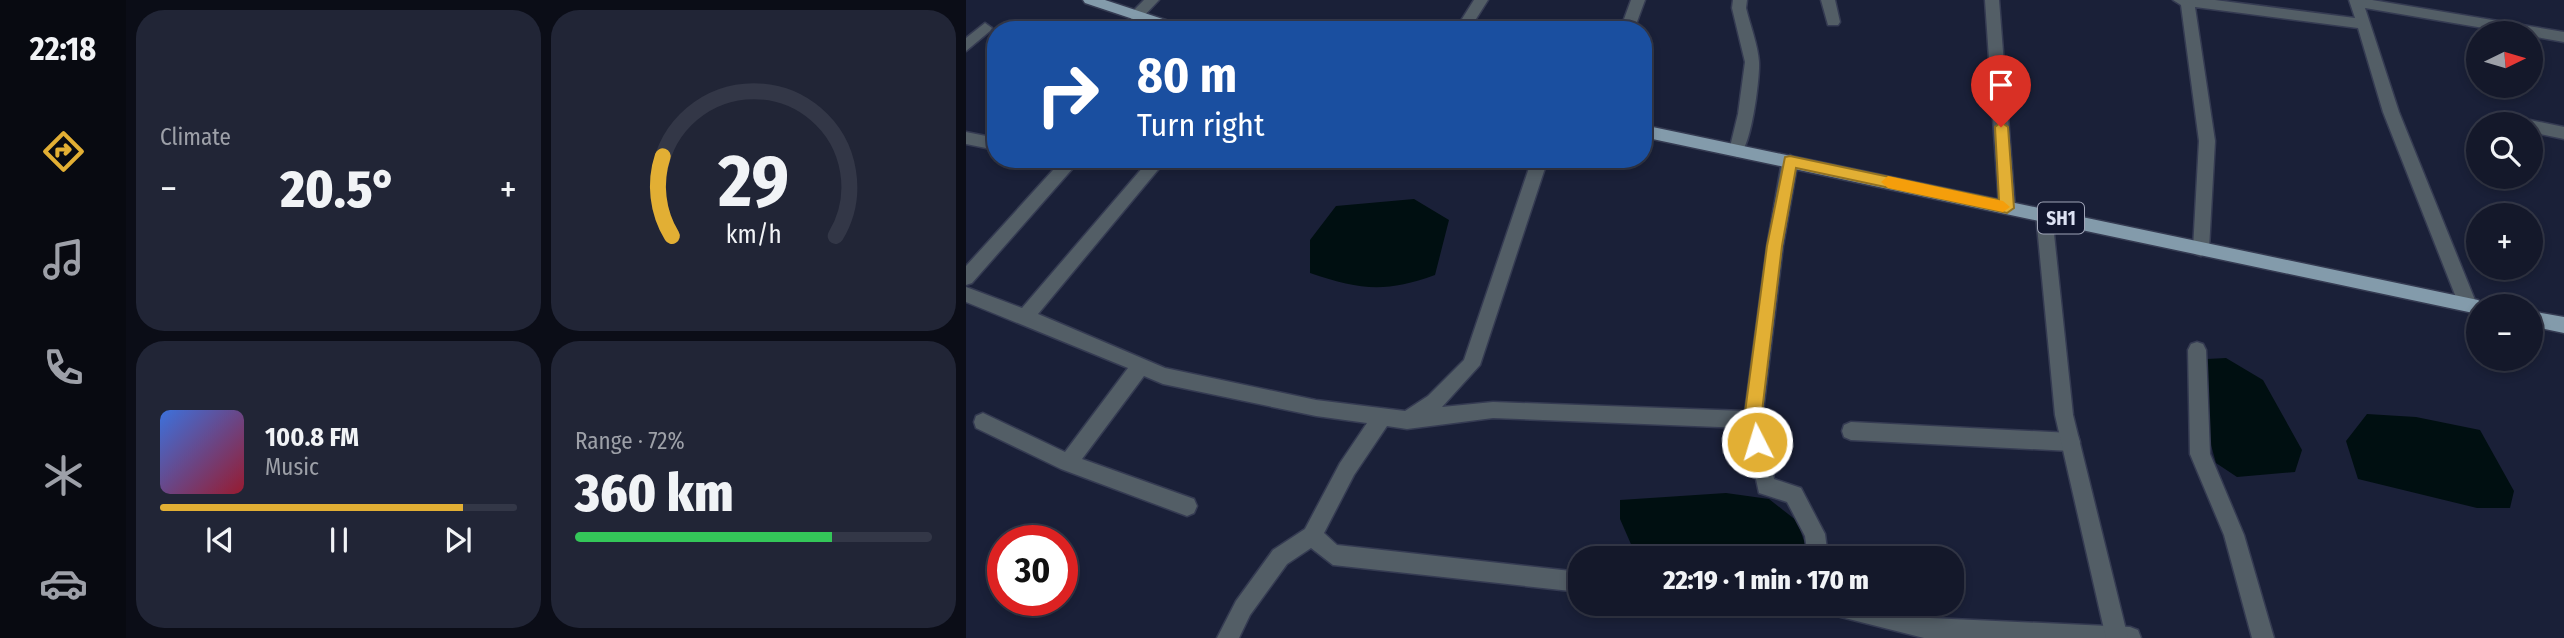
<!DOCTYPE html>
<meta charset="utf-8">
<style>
:root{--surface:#14182a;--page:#212536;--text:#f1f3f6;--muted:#9da0a8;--line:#333747;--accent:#e2af34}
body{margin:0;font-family:"Fira Sans Condensed",sans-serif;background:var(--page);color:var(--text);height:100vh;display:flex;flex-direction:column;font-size:26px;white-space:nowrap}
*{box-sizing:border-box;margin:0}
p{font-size:23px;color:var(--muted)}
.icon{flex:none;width:38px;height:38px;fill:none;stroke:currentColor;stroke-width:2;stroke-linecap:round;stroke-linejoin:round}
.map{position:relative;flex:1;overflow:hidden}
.sheet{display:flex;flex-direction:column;gap:10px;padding:10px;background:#0b0d17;width:840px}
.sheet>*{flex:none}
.hud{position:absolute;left:21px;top:21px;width:665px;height:147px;border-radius:28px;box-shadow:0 4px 10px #0003,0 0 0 2px var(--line);background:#1a4fa0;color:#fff;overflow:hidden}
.needle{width:46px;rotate:85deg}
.tools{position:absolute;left:1500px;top:21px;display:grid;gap:14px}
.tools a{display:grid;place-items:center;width:77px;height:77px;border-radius:50%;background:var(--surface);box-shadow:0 4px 10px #0003,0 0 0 2px var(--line);font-size:35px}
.speed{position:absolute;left:21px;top:525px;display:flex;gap:14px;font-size:35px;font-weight:700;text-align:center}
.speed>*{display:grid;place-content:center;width:91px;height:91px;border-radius:50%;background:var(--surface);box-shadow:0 4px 10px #0003,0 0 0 2px var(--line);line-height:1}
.speed .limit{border:10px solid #d22;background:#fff;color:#111}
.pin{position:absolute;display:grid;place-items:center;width:60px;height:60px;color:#fff;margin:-72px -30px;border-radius:50% 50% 50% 0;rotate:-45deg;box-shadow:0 0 7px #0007}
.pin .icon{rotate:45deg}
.me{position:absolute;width:77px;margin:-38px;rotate:355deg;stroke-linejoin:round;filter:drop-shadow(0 0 5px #0008)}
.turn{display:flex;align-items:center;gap:24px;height:147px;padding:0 35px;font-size:32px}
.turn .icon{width:91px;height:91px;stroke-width:2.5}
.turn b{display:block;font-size:49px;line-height:60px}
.big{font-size:52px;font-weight:800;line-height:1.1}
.sheet .tile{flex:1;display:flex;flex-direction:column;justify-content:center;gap:10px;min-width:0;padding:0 24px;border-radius:28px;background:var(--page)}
.sheet .dial{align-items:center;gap:0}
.dial svg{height:182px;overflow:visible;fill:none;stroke:var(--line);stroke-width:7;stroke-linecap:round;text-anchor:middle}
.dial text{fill:var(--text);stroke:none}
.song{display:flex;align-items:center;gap:21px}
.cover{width:84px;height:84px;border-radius:10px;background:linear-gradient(135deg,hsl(220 70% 55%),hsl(350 70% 35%))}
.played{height:7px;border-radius:4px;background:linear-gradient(90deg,var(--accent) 85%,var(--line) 85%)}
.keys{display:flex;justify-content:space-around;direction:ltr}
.heat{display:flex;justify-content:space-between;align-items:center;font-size:38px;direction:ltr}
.charge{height:10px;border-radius:5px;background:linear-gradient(90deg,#34c759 72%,var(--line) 0)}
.sheet .tiles{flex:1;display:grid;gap:10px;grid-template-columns:repeat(2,1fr)}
.trip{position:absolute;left:602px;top:546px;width:396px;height:70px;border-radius:28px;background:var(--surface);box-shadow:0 4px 10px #0003,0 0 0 2px var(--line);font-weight:800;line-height:70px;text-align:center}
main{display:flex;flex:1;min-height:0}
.dock{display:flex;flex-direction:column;width:126px;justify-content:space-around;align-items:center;background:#080a11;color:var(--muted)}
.dock .icon{width:49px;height:49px}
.dock .current{color:var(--accent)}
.dock b{font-size:32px;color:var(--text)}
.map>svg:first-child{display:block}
</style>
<main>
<nav class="dock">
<b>22:18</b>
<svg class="icon current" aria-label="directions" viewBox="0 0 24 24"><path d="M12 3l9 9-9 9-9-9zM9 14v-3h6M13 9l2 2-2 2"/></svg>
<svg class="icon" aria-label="music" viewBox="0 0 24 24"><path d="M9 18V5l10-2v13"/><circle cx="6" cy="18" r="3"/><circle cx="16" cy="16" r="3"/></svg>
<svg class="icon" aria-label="phone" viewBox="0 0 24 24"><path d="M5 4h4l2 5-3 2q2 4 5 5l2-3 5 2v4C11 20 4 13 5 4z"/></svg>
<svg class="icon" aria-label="climate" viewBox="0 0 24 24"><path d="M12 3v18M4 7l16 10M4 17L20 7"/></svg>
<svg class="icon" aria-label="car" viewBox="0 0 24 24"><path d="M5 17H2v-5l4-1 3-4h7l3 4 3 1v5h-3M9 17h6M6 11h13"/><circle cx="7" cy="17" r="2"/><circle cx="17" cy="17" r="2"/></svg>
</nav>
<section class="sheet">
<div class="tiles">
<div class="tile"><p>Climate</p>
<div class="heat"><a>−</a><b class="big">20.5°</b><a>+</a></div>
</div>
<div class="tile dial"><svg viewBox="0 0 100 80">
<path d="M14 69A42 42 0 1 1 86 69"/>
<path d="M14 69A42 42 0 0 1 10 34" stroke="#e2af34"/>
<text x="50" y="56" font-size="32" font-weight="700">29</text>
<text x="50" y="72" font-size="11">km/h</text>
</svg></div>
<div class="tile">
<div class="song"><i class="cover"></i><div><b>100.8 FM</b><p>Music</p></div></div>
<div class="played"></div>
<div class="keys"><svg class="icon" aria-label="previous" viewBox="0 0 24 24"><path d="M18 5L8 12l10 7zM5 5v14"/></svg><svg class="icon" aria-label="pause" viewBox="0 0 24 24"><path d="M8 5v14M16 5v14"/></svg><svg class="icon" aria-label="next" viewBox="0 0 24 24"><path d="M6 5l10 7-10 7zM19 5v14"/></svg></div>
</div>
<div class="tile"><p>Range · 72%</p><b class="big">360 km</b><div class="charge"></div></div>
</div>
</section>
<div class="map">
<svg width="1598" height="638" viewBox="0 0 1598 638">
<rect width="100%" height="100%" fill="#1a2038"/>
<path fill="#000f11" d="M448 199 483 220 469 275C419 293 394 290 344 273V240L370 206Z
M1260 358 1297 380 1336 450 1329 472 1271 477 1250 463 1240 427 1241 359Z
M1401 414 1450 417 1514 430 1548 491 1544 508H1511L1392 479 1380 441Z
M760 493 803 499 831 521 844 558H671L654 519V500Z"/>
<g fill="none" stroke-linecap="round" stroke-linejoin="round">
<g stroke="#353b52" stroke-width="3">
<path id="minor" d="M178 0H193L175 19H165V13Z
M508 0H522L503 30H489Z
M665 0H679L668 30H654Z
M767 0H781L780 8C784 25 792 45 793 62 794 78 785 153 771 157L763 151 772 114 779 62 766 8Z
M855 0H869L874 22 872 25H862Z
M1019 0H1033L1049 207 1041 213 1033 207Z
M1207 0H1249L1389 18 1383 0H1406L1598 32V42L1564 36V33H1547L1399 8 1433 112 1511 305 1508 310H1496L1493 305 1417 112 1392 28 1229 7 1249 141 1243 249 1235 256 1229 254 1227 249 1233 141 1215 5Z
M19 23 26 28 24 31 0 51V38Z
M1564 120 1598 127V139L1564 132V124H1557Z
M0 132 30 138V150L0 144Z
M824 155 832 161 817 246 796 420 808 479 835 488 859 534 862 558H842L839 536 821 502 793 493 779 428 527 418 441 429 421 426 388 475 358 533 371 545 614 572V592L367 565 345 548 321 564 284 615 273 638H251L270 601 307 550 339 529 374 463 401 423 350 416 197 384 178 376 116 459 228 499 231 506 228 513 221 516 95 469 10 428 8 422 10 416 17 413 99 452 162 368 0 302V287L56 308 184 159H201L72 314 199 368 350 400 439 411 462 396 498 360 566 159H582L514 365 476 407 527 402 779 411 801 246 816 161Z
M97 159H115L6 283 0 285V266Z
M1231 342 1237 344 1240 350 1244 454 1278 535 1308 638H1286L1258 535 1224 454 1222 350 1225 344Z
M885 422 1105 433 1112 436 1114 442 1112 448 1105 451 885 440 878 437 876 431 878 425Z
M853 604H904L964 618 1164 627 1172 630 1175 638H958L863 614 856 611Z"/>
</g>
<g stroke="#353b52" stroke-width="3">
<path id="tertiary" d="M1078 209 1086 215 1107 415 1162 638H1140L1089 415 1070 215Z"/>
</g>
<g stroke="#353b52" stroke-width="3">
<path id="primary" d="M117 0H139L221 27 223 30H200L119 3Z
M677 125 1512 300 1520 306H1512V314L677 137Z
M1564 311 1598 317V333L1564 326Z"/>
</g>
<use href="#minor" fill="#535e66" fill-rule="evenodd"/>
<use href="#tertiary" fill="#535e66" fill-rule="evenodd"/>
<use href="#primary" fill="#839bab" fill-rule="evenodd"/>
</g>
<path fill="#e2af34" stroke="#937222" stroke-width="2" d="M1035 122 1042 127 1048 208 1041 213 830 168 816 246 795 420 800 442 797 448H785L778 420 801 246 819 157 824 156 1033 200 1029 127Z"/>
<path fill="#f59e0b" d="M922 176 1037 201 1044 207 1037 212 922 188 915 182Z"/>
<g text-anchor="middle" stroke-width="7" stroke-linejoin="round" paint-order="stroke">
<rect fill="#11162e" stroke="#9fa4b7" stroke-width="2" x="1072" y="202.5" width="46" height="31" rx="5"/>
<g font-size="19" font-weight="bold" fill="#dce1f2">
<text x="1095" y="225">SH1</text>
</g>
</g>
</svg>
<div class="tools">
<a><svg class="needle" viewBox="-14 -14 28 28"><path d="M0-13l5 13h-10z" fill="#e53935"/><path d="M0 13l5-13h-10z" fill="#9da0a8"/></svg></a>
<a><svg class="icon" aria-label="search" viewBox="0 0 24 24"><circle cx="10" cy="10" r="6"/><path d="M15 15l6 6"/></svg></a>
<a>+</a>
<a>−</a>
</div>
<div class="speed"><div class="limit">30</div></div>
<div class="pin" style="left:1035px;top:127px;background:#d93025"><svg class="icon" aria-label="arrive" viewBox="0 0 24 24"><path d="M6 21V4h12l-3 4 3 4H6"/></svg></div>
<svg class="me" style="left:791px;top:442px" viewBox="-20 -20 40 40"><circle r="17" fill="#e2af34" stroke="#fff" stroke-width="3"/><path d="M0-11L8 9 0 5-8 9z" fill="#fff"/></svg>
<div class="trip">22:19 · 1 min · 170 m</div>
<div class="hud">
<div class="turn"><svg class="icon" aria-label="right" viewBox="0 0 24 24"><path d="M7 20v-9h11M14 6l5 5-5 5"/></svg><div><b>80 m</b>Turn right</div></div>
</div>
</div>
</main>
